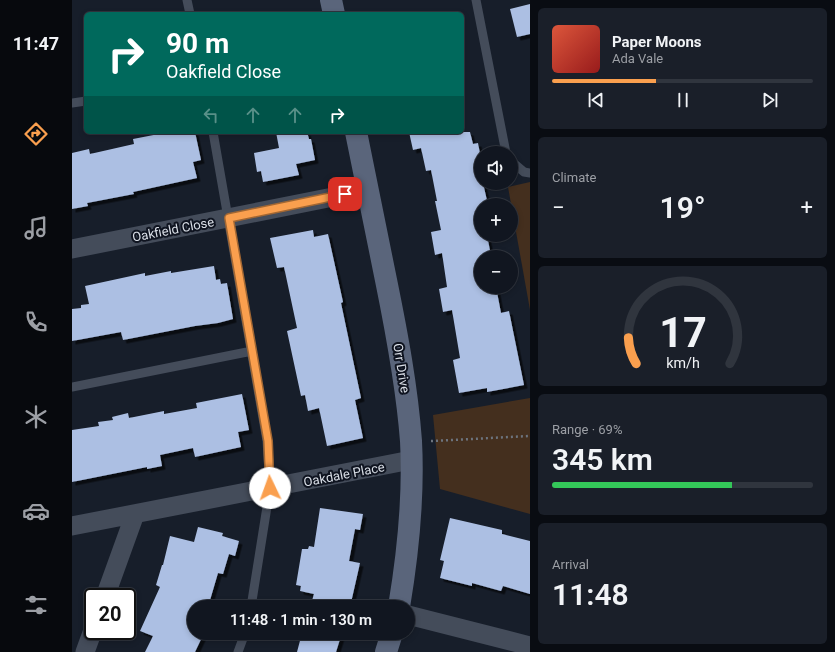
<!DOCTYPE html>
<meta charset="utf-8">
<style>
:root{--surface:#111620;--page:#1a1f29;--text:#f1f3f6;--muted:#9c9fa5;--line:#30353e;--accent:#fa9f4e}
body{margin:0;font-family:Roboto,sans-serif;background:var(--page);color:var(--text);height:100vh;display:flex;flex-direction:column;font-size:15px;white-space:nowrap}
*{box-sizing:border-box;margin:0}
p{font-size:13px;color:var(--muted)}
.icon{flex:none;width:22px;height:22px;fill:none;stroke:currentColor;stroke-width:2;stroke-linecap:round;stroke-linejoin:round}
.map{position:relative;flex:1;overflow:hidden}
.panel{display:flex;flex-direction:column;gap:8px;padding:8px;background:#090c12;width:305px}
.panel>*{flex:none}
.hud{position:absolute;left:12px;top:12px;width:380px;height:122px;border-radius:6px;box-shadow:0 2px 6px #0003,0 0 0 1px var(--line);background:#00695c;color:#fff;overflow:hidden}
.buttons{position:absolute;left:402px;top:146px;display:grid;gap:8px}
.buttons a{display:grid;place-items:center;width:44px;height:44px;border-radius:50%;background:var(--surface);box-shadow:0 2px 6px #0003,0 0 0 1px var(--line);font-size:20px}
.speed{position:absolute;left:12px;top:588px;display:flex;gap:8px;font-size:20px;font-weight:700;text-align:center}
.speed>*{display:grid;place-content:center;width:52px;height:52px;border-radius:50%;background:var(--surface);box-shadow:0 2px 6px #0003,0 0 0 1px var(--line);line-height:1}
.speed .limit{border:2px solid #111;border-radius:6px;background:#fff;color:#111}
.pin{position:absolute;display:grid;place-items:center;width:34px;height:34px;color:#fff;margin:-17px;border-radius:8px;box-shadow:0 2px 6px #0006}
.me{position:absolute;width:44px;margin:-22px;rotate:357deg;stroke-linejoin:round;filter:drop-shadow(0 0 3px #0008)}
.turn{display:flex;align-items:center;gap:14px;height:84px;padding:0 16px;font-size:18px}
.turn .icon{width:52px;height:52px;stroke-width:2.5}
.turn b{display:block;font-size:28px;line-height:34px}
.lanes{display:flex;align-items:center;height:38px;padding:0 16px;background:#0003;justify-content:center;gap:20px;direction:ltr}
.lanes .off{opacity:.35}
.big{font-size:30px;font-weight:600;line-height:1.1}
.panel .card{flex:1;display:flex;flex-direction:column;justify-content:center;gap:6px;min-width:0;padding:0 14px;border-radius:6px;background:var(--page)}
.panel .dial{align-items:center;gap:0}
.dial svg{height:104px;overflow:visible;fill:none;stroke:var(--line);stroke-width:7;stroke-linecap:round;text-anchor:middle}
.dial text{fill:var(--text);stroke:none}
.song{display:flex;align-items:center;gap:12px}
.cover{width:48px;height:48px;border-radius:6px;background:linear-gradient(135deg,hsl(10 70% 55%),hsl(0 70% 35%))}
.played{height:4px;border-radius:2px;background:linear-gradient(90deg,var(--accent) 40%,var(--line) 40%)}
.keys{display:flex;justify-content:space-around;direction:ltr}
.heat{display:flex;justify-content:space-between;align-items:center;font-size:22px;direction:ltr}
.charge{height:6px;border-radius:3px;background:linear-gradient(90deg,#34c759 69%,var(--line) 0)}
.trip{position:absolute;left:115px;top:600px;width:228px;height:40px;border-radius:20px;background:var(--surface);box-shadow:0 2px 6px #0003,0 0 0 1px var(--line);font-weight:600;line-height:40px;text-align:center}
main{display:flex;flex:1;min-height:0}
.menu{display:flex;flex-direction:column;width:72px;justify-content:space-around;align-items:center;background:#07090d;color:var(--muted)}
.menu .icon{width:28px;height:28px}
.menu .active{color:var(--accent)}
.menu b{font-size:18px;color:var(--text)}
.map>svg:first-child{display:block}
</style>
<main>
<nav class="menu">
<b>11:47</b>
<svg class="icon active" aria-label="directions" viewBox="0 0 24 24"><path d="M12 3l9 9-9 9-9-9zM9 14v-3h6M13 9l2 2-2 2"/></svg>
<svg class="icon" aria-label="music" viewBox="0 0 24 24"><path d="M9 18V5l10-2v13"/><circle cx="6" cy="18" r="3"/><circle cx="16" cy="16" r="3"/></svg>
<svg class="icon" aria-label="phone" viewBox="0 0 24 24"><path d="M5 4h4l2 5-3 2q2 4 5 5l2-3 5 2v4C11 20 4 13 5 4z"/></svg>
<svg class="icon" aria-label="climate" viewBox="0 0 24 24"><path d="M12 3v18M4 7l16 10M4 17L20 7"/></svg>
<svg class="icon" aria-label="car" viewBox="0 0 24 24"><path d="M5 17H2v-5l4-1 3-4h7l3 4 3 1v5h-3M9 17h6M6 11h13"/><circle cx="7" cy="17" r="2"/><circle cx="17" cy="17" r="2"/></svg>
<svg class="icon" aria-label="filters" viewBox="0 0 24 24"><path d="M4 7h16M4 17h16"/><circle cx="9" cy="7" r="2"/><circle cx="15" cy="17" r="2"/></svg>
</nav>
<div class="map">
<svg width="458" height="652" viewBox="0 0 458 652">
<defs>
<filter id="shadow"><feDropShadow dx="3.5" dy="3.5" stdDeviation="0" flood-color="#0009"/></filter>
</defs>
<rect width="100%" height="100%" fill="#171e2a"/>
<path fill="#442f1e" d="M458 182V310L436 187Z
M458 398V514L368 489 361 415Z"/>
<path fill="#acbfe3" filter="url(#shadow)" d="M458 4V34L445 37 438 9Z
M97 132H123L129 160 121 162 125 178 61 192 62 194 15 203 16 206 0 209V153L17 149 18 154 62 144 61 139Z
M204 132H235L237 139H239L243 160 224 164 227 175 191 182 189 171 185 172 182 153 207 148Z
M337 132H398L401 144 406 143 409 159V183H411L416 205H409V235H415L419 256 409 257V287H424L429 313 437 311 452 385 415 392V388L387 393 381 360 388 358 380 310 371 312 367 289 375 287 370 253 363 255 359 232 369 230 363 201H365L359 170 354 171 349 148 341 150Z
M241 230 242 237 256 234 271 302 269 303 289 398 283 400 291 438 255 446 247 408 236 411 233 395 229 396 215 331 225 328 212 267 205 268 198 238Z
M142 266 144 280 148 279 149 284 155 283 161 319 146 323 123 326 51 340 49 332 0 341V309L9 308V305L17 304 13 286 73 273V276L99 271V273Z
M170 394 177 430 166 432 169 447 123 457 121 448 88 455 90 466 75 469V467L0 482V430L27 426 26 422 41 420 40 417 56 413 57 418 92 411V414L125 408 124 403Z
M248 508 291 514 288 530 283 529 277 561 288 563 278 607H238L242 594 228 591 229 586 224 585 230 549H236L237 546 242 547Z
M378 518 430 530V534L458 541V594L431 586 429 591 400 583V586L368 578 372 561 368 560Z
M126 527 151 533 150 536 167 541 163 556 157 554 151 574 146 573 136 607H122V633H132L123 652H73L81 636 68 631 88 587 84 585 90 565H91L98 536 122 542Z
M230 633H274L273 637 269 636 264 652H225Z"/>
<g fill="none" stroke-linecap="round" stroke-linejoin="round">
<path stroke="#6d747e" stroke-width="2.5" stroke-dasharray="2 3" stroke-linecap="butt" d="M359 441 458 436"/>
<path stroke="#444c5a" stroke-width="9" d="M115 0 118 14
M404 0 434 153
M0 103 14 101
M141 132 195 441 198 488 179 607
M439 161 452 172 458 173
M0 387 180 351
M166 652 173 633"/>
<path stroke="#444c5a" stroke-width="19" d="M0 249 296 190
M0 526 339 460
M33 597 63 514
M336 615 458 646
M13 652 21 630"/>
<path stroke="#5a657b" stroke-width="22" d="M259 0 262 14
M284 132C294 181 304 231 314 280 325 334 335 387 339 441 342 497 336 553 327 607
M314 652 320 633"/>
</g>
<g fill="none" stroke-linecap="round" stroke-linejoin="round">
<g stroke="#a26733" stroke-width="10">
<path id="route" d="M198 488 196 441 157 218 273 194"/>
</g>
<use href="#route" stroke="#fa9f4e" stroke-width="7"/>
</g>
<g text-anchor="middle" stroke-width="4" stroke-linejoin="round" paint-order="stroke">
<g font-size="13" fill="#d8dde5" stroke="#0f1420">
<text transform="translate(101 229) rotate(-11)" y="5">Oakfield Close</text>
<text transform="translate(330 368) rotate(81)" y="5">Orr Drive</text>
<text transform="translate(272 474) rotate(-11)" y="5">Oakdale Place</text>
</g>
</g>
</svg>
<div class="buttons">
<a><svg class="icon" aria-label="sound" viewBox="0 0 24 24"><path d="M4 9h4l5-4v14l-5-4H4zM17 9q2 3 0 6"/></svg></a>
<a>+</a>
<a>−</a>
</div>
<div class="speed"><div class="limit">20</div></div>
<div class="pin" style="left:273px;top:194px;background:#d93025"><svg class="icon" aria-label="arrive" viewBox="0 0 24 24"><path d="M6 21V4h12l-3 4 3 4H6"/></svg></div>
<svg class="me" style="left:198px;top:488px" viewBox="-20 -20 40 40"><circle r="19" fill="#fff"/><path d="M0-13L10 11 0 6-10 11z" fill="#fa9f4e"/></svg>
<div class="trip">11:48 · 1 min · 130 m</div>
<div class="hud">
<div class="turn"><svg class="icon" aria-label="right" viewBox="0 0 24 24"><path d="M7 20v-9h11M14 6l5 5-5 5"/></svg><div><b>90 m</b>Oakfield Close</div></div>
<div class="lanes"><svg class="icon off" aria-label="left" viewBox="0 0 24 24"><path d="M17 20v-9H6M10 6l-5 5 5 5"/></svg><svg class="icon off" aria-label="ahead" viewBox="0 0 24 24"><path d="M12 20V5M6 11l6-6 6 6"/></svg><svg class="icon off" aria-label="ahead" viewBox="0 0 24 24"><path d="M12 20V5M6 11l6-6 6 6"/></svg><svg class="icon" aria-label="right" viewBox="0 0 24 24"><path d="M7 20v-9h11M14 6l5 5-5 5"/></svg></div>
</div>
</div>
<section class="panel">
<div class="card">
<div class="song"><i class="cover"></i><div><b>Paper Moons</b><p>Ada Vale</p></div></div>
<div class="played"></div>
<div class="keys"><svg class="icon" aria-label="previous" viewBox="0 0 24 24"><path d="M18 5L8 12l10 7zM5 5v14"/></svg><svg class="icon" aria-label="pause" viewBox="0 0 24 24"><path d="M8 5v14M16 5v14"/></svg><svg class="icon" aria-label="next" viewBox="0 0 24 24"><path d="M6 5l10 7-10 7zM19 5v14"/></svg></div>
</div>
<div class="card"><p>Climate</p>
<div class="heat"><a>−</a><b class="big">19°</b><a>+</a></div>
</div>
<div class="card dial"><svg viewBox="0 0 100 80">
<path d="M14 69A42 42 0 1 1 86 69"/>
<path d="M14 69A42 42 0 0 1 8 49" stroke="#fa9f4e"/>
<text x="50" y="56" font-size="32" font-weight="700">17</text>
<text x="50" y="72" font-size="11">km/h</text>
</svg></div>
<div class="card"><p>Range · 69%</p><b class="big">345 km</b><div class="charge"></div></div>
<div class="card"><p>Arrival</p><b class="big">11:48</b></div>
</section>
</main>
